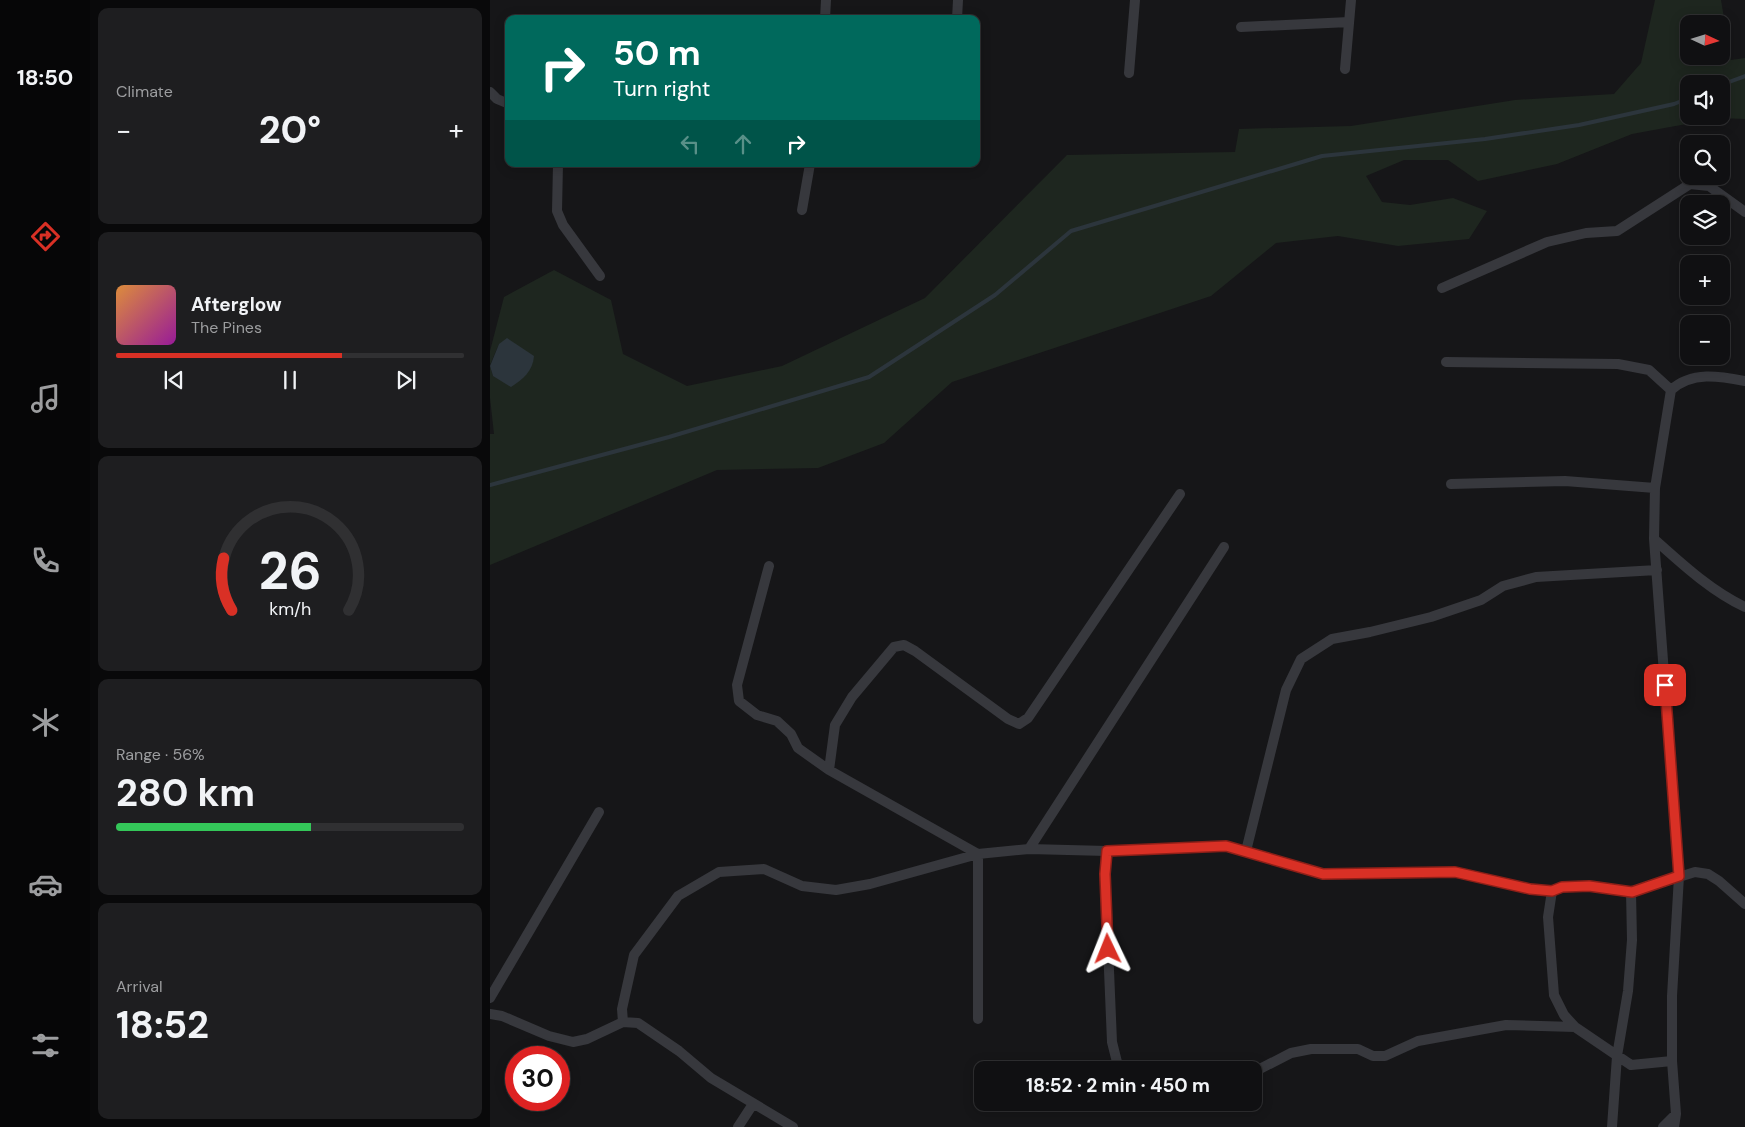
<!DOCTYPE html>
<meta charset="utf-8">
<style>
:root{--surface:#101012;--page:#1e1e20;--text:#f1f3f6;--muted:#9c9d9f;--line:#303032;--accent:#d93025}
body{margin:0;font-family:"DM Sans",sans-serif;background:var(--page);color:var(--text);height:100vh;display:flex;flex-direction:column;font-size:19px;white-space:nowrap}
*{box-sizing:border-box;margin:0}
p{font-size:16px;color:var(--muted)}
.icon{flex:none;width:28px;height:28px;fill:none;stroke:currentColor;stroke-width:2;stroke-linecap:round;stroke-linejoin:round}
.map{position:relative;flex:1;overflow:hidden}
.sheet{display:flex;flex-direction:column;gap:8px;padding:8px;background:#09090a;width:400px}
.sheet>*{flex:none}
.hud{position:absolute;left:15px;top:15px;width:475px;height:152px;border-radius:10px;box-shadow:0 2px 12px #0003,0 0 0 1px var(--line);background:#00695c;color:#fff;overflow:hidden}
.needle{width:32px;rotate:94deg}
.tools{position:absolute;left:1190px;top:15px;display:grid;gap:10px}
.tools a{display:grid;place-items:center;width:50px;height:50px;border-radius:10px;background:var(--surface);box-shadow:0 2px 12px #0003,0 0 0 1px var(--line);font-size:25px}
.speed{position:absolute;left:15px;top:1046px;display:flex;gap:10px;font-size:25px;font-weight:700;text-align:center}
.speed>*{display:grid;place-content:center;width:65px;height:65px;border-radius:50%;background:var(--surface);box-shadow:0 2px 12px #0003,0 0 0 1px var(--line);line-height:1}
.speed .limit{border:8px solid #d22;background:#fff;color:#111}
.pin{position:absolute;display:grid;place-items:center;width:42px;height:42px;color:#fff;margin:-21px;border-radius:10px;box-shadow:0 2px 8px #0006}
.me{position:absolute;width:55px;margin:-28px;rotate:358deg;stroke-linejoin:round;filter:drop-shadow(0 0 4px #0008)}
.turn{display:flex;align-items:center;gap:18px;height:105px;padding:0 25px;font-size:22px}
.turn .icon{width:65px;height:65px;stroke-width:2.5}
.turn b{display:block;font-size:35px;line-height:42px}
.lanes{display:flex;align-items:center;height:48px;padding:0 25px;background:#0003;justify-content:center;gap:25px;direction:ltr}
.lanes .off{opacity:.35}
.big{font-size:38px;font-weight:700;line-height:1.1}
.sheet .tile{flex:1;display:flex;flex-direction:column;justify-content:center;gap:8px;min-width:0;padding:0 18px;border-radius:10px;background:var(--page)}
.sheet .dial{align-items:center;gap:0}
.dial svg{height:130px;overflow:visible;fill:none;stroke:var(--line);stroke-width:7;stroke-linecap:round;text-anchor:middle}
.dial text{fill:var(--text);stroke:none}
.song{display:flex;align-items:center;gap:15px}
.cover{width:60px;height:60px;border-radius:8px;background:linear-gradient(135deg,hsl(30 70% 55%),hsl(300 70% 35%))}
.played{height:5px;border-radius:2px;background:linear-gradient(90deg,var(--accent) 65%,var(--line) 65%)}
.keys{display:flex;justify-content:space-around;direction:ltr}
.heat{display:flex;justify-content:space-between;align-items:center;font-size:28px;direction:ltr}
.charge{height:8px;border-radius:4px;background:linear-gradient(90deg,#34c759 56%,var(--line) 0)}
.trip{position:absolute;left:484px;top:1061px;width:288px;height:50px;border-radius:10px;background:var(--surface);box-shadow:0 2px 12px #0003,0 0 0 1px var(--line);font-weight:700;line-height:50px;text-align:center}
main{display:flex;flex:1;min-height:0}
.menu{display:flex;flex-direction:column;width:90px;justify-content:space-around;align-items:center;background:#060607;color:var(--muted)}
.menu .icon{width:35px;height:35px}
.menu .on{color:var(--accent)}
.menu b{font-size:22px;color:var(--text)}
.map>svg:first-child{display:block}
</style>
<main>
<nav class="menu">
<b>18:50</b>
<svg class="icon on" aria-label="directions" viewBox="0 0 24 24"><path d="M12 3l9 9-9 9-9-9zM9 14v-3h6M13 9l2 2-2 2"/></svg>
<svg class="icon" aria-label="music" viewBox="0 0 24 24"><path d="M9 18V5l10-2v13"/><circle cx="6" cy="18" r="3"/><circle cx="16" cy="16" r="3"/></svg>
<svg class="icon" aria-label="phone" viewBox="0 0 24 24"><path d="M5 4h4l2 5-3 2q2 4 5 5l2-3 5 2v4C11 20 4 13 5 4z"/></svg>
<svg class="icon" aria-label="climate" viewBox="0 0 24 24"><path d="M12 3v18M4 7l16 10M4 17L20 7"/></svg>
<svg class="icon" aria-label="car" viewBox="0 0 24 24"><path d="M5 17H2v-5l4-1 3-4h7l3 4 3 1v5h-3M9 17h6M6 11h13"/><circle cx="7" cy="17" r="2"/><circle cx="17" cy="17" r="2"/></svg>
<svg class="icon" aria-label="filters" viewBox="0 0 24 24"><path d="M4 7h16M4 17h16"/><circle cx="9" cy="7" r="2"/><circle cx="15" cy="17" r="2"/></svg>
</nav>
<section class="sheet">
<div class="tile"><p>Climate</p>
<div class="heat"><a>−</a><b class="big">20°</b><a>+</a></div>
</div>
<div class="tile">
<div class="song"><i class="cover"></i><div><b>Afterglow</b><p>The Pines</p></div></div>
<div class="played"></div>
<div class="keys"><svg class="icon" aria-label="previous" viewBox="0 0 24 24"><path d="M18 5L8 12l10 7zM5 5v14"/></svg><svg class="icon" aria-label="pause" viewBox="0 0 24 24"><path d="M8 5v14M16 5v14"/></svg><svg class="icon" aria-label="next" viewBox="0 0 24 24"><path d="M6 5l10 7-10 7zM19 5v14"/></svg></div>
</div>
<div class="tile dial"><svg viewBox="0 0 100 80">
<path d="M14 69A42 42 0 1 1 86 69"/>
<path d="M14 69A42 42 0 0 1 9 37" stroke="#d93025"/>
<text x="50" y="56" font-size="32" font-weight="700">26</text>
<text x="50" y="72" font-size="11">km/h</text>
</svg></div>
<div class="tile"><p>Range · 56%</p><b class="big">280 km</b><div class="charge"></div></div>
<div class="tile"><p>Arrival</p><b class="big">18:52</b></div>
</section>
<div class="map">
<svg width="1255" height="1127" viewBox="0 0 1255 1127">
<rect width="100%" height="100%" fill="#161618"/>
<path fill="#1e261f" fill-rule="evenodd" d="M1165 0H1231L1241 60 1255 58V119L1229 118 1142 134 1067 164 988 181 958 160H914L876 176 892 202 920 205 963 198 997 211 979 239 908 246 848 236 786 243 721 296 462 382 394 443 328 468 227 470 0 565V434H4L0 398V366L3 376 9 344 0 365V351L14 297 64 270 121 300 133 354 197 386 292 366 435 298 577 155 745 152 749 129 861 126 1025 100 1124 94 1151 63ZM1199 24H1231V56H1199ZM1199 84H1231V116H1199Z"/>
<path fill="#2c353c" d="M17 338 44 356C43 371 33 379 21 387L3 376 0 366 9 344Z"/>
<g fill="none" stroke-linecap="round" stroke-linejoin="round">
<path stroke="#2c353c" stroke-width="4" d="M1231 85 1255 76
M0 485 179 437 379 377 505 295 581 231 832 156 995 139 1089 125 1184 104 1199 98"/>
<path stroke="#37383d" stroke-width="10" d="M335 19 336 0
M467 19 468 0
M751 27 859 22
M855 69 861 0
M639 73 645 0
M0 92 7 99 19 104
M68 164 67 211 73 225 110 276
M312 210 320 164
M952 288 1057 242 1096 233 1127 231 1200 184 1219 186 1255 212
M956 362 1128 364 1159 370 1181 390
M1255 381C1229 376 1202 371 1181 390L1165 488 1164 539C1192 564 1221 591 1255 607
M961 484 1075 481 1165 488
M1164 539 1189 876 1182 996V1061L1186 1114 1184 1127
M279 566 247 685 249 701 267 715 287 721 301 734 308 748 339 770 488 854V1019
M339 770 345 725 362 697 404 647 414 645 425 651 518 719 529 724 538 718 690 494
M539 849 734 547
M756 851 796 690 811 659 842 639 880 632 941 617 991 600 1013 586 1046 577 1167 570
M1062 891 1058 917 1064 995 1074 1015 1085 1027
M0 998 109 812
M0 1014 12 1016 59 1036 83 1042 97 1039 133 1022 148 1023 189 1051 221 1078 303 1127
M133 1022 132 1009 144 955 188 896 229 872 274 869 312 886 346 890 380 884 488 854 539 849 617 851
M629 1070 622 1042 615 874 617 851 736 846 833 874 965 872 1040 889 1062 891 1072 887 1099 886 1141 892 1205 872 1218 874 1229 881 1255 904
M762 1073 801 1053 821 1049H868L883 1056H895L928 1041 1016 1025 1085 1027 1141 1065 1182 1061
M248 1127 263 1104
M1122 1127 1127 1056 1138 991 1142 940 1141 892
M1173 1127 1186 1114"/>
</g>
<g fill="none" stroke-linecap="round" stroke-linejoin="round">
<g stroke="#8d1f18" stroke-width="12">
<path id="route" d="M618 949 615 874 617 851 736 846 833 874 965 872 1040 889 1062 891 1072 887 1099 886 1142 892 1189 876 1175 685"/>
</g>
<use href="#route" stroke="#d93025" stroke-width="9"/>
</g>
</svg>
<div class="tools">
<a><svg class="needle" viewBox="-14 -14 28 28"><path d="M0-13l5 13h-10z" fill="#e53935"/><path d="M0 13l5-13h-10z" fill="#9c9d9f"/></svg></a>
<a><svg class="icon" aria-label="sound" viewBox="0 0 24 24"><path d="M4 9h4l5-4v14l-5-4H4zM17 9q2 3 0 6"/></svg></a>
<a><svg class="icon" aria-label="search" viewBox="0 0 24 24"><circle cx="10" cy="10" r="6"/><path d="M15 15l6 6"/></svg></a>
<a><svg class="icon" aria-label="layers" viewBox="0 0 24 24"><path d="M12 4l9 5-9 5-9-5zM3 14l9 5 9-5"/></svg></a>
<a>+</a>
<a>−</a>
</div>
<div class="speed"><div class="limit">30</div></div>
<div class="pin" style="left:1175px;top:685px;background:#d93025"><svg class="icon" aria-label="arrive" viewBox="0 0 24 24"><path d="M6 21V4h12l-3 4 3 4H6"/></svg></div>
<svg class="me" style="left:618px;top:949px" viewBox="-20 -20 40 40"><path d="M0-17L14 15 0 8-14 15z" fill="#d93025" stroke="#fff" stroke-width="4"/></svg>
<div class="trip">18:52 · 2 min · 450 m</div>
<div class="hud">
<div class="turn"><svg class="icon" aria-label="right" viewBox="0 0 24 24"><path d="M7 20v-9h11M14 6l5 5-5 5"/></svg><div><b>50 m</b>Turn right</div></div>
<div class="lanes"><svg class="icon off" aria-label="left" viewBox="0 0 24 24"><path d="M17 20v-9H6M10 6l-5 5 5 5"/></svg><svg class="icon off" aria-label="ahead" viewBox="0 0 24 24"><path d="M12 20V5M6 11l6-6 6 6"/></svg><svg class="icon" aria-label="right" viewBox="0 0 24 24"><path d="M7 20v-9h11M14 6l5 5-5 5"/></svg></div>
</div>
</div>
</main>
